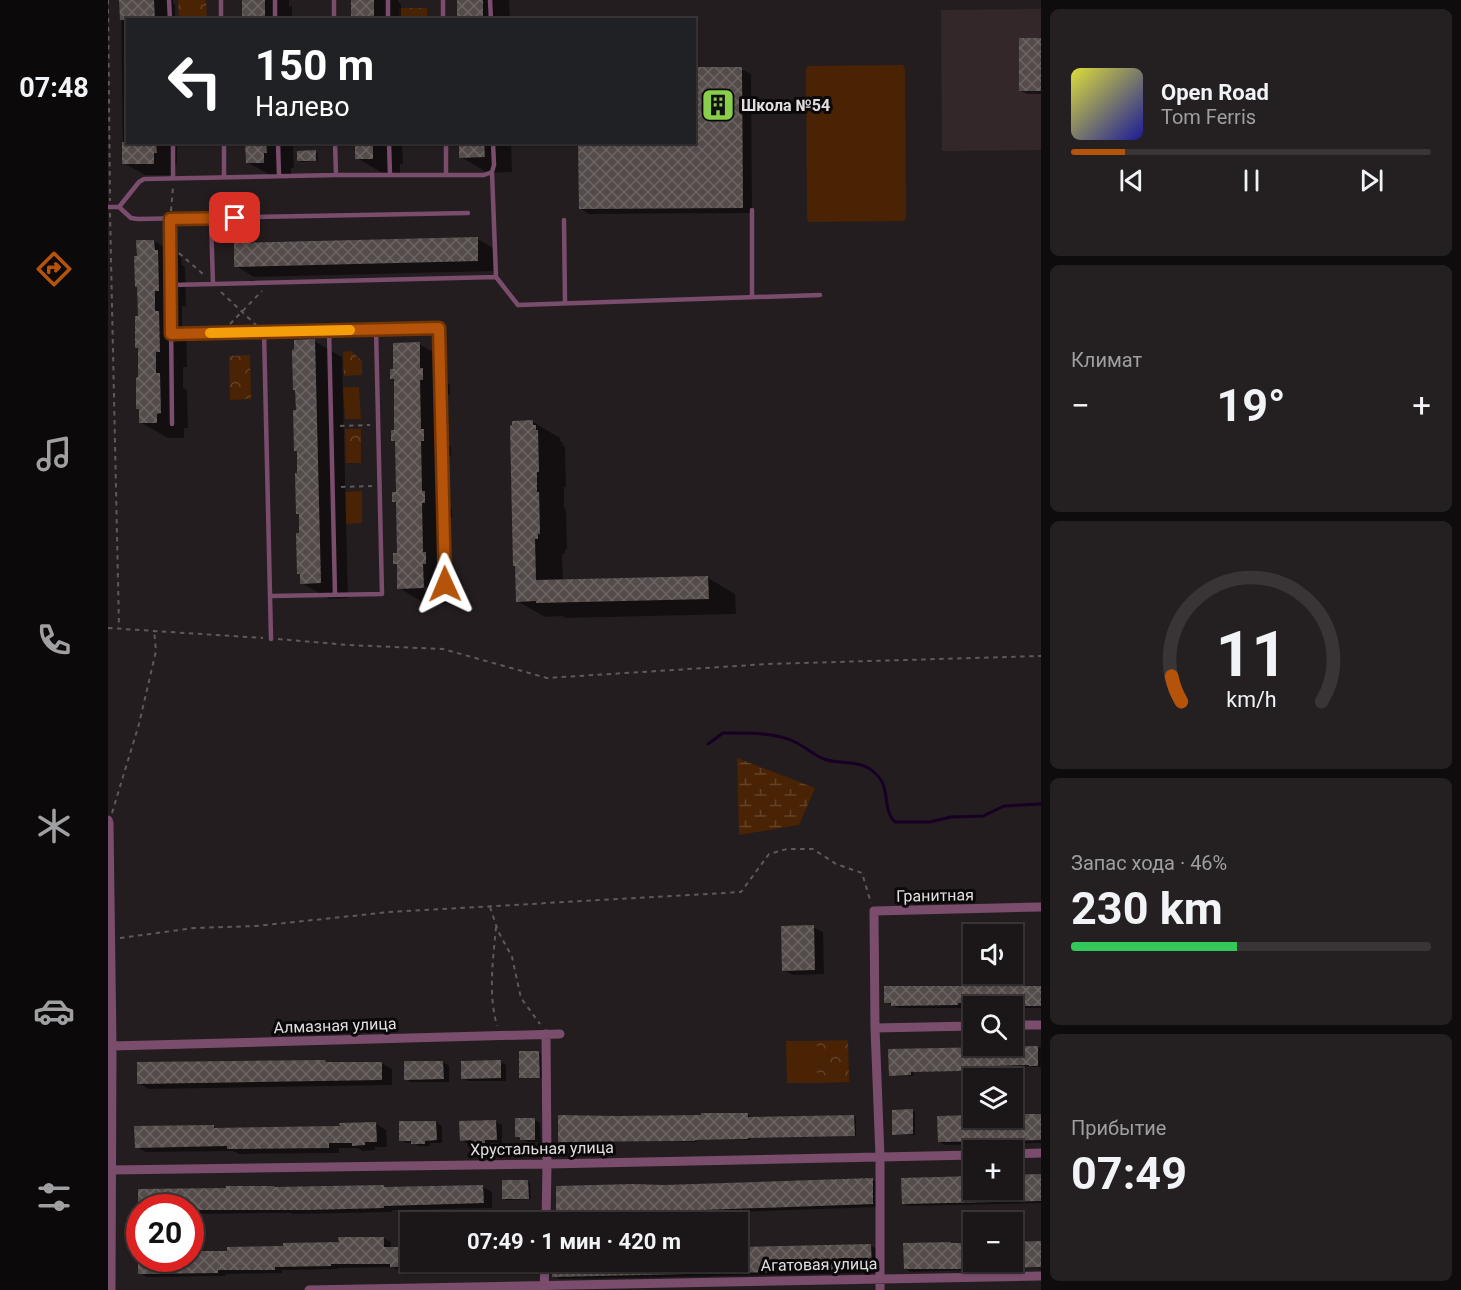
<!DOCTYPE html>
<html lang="ru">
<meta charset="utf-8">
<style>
:root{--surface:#1b1617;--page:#241f20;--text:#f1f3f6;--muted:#a09fa1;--line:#393536;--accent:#b45309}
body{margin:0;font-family:Roboto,sans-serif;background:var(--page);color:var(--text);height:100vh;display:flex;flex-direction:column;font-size:22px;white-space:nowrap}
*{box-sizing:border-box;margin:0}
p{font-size:20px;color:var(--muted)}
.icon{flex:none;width:33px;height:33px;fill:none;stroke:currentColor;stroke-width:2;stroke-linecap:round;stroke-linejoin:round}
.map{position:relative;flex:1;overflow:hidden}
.drawer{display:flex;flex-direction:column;gap:9px;padding:9px;background:#0f0c0d;width:420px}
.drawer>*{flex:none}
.hud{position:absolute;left:18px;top:18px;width:570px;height:126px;border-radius:0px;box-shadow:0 2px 4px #0004,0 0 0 2px var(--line);background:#202124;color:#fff;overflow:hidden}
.buttons{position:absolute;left:855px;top:924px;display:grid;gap:12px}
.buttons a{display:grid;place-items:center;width:60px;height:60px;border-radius:0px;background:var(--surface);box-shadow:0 2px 4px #0004,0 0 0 2px var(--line);font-size:30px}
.speed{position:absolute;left:18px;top:1194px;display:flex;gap:12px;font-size:30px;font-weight:700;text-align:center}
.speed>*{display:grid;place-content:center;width:78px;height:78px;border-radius:50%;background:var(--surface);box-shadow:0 2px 4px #0004,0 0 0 2px var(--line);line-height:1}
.speed .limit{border:9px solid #d22;background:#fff;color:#111}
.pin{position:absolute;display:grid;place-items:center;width:51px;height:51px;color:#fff;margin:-26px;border-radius:12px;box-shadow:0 3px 9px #0006}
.me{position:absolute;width:66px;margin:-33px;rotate:359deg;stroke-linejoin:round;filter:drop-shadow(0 0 4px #0008)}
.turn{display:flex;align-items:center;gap:21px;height:126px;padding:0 30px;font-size:27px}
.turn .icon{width:78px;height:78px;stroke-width:2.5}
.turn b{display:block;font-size:42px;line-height:51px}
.big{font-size:45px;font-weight:700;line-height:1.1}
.drawer .card{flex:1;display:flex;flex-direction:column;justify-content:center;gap:9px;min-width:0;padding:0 21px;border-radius:9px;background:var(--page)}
.drawer .dial{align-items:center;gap:0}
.dial svg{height:156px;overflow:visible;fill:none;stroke:var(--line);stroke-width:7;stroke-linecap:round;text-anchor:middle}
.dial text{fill:var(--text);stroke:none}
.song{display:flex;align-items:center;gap:18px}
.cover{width:72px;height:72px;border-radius:9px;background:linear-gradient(135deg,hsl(60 70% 55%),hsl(240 70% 35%))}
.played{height:6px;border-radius:3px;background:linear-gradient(90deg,var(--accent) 15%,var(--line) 15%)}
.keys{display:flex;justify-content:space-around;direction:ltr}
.heat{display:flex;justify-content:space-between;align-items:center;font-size:33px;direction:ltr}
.charge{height:9px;border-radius:4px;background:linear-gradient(90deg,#34c759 46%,var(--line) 0)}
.trip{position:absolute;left:292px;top:1212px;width:348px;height:60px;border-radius:0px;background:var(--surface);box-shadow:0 2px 4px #0004,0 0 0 2px var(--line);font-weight:700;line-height:60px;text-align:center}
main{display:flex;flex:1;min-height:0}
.tab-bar{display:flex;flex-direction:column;width:108px;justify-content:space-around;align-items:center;background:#0b0909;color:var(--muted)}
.tab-bar .icon{width:42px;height:42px}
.tab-bar .active{color:var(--accent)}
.tab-bar b{font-size:27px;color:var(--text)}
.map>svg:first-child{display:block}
</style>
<main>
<nav class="tab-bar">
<b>07:48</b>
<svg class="icon active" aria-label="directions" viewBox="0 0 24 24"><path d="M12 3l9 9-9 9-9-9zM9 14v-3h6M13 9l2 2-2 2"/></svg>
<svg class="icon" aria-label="music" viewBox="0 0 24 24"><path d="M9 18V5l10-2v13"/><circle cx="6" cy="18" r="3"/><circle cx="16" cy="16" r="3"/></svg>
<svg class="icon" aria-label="phone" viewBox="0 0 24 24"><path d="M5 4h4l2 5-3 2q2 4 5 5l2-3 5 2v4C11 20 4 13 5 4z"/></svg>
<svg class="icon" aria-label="climate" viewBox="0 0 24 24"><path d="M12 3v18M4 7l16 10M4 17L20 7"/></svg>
<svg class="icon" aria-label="car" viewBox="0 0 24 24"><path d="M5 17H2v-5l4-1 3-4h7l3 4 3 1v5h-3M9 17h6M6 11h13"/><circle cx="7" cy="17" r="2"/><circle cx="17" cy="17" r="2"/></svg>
<svg class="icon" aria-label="filters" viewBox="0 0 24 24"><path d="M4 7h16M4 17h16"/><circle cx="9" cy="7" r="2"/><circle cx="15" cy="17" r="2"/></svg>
</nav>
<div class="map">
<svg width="933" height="1290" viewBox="0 0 933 1290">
<defs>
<pattern id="wetland-marsh" width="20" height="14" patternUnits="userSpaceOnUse" patternTransform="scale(1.5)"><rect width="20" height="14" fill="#492303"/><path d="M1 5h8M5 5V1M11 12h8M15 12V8" fill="none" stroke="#634227"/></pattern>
<pattern id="park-crowns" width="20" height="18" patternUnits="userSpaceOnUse" patternTransform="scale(1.5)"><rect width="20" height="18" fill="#492303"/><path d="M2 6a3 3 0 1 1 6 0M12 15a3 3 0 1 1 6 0" fill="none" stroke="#634227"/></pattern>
<pattern id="building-cross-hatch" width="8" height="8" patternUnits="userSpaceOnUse" patternTransform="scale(1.5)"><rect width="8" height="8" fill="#544c4b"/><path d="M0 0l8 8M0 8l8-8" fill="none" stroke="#6c6564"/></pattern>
</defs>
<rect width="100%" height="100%" fill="#241d1f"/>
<path fill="#34272a" d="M933 9V150L834 151 833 10Z"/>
<path fill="url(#wetland-marsh)" d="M629 758 707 788 691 825 631 835Z"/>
<path fill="url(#park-crowns)" d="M70 0H98L99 19H71Z
M291 8H319V19H291Z
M243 351 254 361V375L236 376 235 352Z
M142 355 143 399 122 400 121 356Z
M237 429H253V463H238Z
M740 1040 741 1082 709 1083V1041Z"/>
<path fill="#492303" d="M795 65 797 70 798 218 796 221 700 222 699 217 698 69 700 66Z
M235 387H251L253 419H237Z
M254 491V523L238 524 237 492Z
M678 1041H709V1083H679Z"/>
<path fill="#0007" d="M13 0H65V3L67 5V20H20V142H69V165H67V175H37L15 163Z
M135 0H181V6L184 7V20H136Z
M244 0H290V2L293 4V20H245Z
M351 0H401L402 20H351Z
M933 40V94H919L913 91Z
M633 69 643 74 644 213 481 214 472 208 586 142Z
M137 142H185L186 168H183V178H167L139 162V148L137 147Z
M246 142H294L295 164H292V174H276L249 158 248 145Z
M311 142H325V145H315Z
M353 142H403L404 172 380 173 353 157Z
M207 152 210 153V161L193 162 190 160Z
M370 239 388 250 389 271 146 277 128 266Z
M46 241 73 257 74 265 77 267 78 306H74V326L78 328 79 367H75V388L79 390 80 428H76V438H60L32 422V410L30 408 32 379 31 349 29 347 31 318Z
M206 341 234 357 240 598 221 599 194 583 190 452 188 451 189 412Z
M311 344 339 360V383L342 385V395H339L340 445 343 447V456H340L341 507 344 508V518H341L342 568 345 570V579H342L343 602 316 586V590L339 603 318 604 291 588 290 565 287 563 290 554 289 504 286 501 289 493 288 442 285 440 288 431 287 381 283 379 287 370Z
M425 422 452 438V441L455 443V446L457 447 458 487H456V508L458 509 459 549H457V554H454L455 581 600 578 627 594 628 614 457 618 454 616 437 617 409 601Z
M705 927 715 932 716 974 685 975 676 970Z
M933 987V1008H904V1006H855V1008H790L777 1002Z
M933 1047V1067H925L923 1066 866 1068V1072H805L806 1076H785L782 1075V1050Z
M431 1052 433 1054 434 1078H415L413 1077Z
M335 1062 341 1066V1082H303L297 1079V1063Z
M392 1062 398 1065V1081H360L355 1078Z
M273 1063 284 1069V1085L41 1089 30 1083 221 1064Z
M804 1111 807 1112V1135H788L785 1134Z
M639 1114 642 1116V1118L746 1116 748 1118V1136L642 1138V1140H588L589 1142H454L451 1141 509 1117Z
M904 1116H933V1143L837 1145 832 1142 866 1118H904Z
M427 1120 432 1123 433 1142H420L409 1136Z
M328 1122 334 1126V1143H322V1146H311L305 1143H299L293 1140Z
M388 1122 394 1125V1143H382V1146H371L365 1143H359L353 1140Z
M268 1124 278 1130 279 1147H267V1150L255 1151 250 1148H231V1153L131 1154 125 1151 38 1152 28 1147 105 1126 111 1130 233 1128V1125Z
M933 1176V1203L801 1206 795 1203 866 1190H904Z
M765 1180 771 1183V1207L593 1213 456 1215 450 1212Z
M420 1181 422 1183 423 1199 398 1200 395 1198Z
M275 1186 280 1189 375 1187 384 1192V1208L284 1210V1212L185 1214 183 1213 82 1214V1208H32L31 1210V1191Z
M275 1238 283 1242V1249L303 1248V1262H430V1268L291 1271 285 1267 230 1268V1269L174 1270V1273L117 1274V1276L39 1277 32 1273 31 1254 32 1258H82L121 1252 232 1244Z
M933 1243V1268L803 1272 797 1269 866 1262H904Z
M763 1246 769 1249V1273L451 1279 446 1276 445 1262H630V1248Z"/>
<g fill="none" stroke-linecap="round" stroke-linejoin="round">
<path stroke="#170024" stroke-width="3" d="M600 744 615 733C637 733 668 732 687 742 698 747 708 757 719 760 735 764 754 760 767 773 784 788 773 808 787 822H822L843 817 875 816 896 806 933 804"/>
</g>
<path fill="url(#building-cross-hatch)" d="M11 0H46L47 20H12Z
M134 0H157V20H134Z
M243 0H266V20H243Z
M349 0H375V20H349Z
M911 38H933V91H911Z
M586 67H634L635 208 471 209 470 142H586Z
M14 142H48L49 153H46V164H14Z
M137 142H158L159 153H156V163H138Z
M247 142H265V159H247Z
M351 142H376L377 157 351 158Z
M208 150V161H189V151Z
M370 237V261L126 267V243Z
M28 240H46L47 250H50L51 291H47V311H51L52 352H48V373H52L53 413 49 414V423H31V409H28V378L30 377V348H27V316H30L29 287H27L26 256H29Z
M207 339 213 583 192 584V574H189L188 533H191V514H188L187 473H189V451H186L185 410H188L187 390H185L184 350 186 349V340Z
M312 342V368H315V380H312L313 429H316V441H313L314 491H317V503H314L315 552H318V564H315L316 588 289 589V564H285V553H289L288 502H284V492H288L287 441H283V430H286V379H282V369H285V343Z
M425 420V425H428V430H430L431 472H429V492H431L432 534H430V539H427L428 580 600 576 601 599 428 603V601L408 602 407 566H405L402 426 404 425V421Z
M706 925 707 970 674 971 673 926Z
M776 986H933V1006H872V1003H850V1005L783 1006V1003H776Z
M930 1046V1066H921V1065L884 1066V1067H863V1071L803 1072V1075L781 1076 780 1049Z
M411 1051H431L432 1078H411Z
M217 1060 218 1062H274V1080L29 1084V1062Z
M393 1060V1078L353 1079V1061Z
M296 1061H335L336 1079 296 1080Z
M805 1109V1134L784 1135V1110Z
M593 1113H640V1117L746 1115 747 1136 640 1138V1139L587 1140V1141L450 1142V1115L509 1116 593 1115Z
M916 1114H933V1140L830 1142 829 1116 866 1115V1118H916Z
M407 1118H427V1140H412V1137H407Z
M388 1120 389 1140H377V1143L364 1144 363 1140 352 1141 351 1121Z
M291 1121H328L329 1140 317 1141V1144H303V1141H291Z
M268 1122 269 1142H257V1145L244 1146V1143H221V1148L119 1149V1146L27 1148 26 1126 106 1125V1128L232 1126 231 1123Z
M933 1174V1201L794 1204 793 1178 866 1176V1190H904V1175Z
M765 1178V1204L568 1211H539V1210L448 1213V1186L525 1184 556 1185Z
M394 1180H420L421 1199H394Z
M276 1185V1187L375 1185 376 1203 276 1206V1208L201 1210H82V1208H30V1189L118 1188V1186H166V1187Z
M230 1237H276V1247H303V1267H282V1264H223V1266L167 1267V1270H110V1273L30 1274V1258H82V1251H119V1247L175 1246V1243L231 1242Z
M933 1241V1267L904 1268V1242Z
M843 1242V1243H866V1269H796L795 1243Z
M763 1244 764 1270 444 1277V1262H630V1247Z"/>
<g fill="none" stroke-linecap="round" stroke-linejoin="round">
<path stroke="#5f595b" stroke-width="2" stroke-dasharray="4.5 4.5" stroke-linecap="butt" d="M0 0 2 201
M63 211 65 187
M2 213 11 627
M71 253 96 275
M113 292 148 325
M122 324 154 291
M232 426 262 425
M233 487 264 486
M0 628 155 638
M170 639 240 645 335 649 439 678 660 664 933 656
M4 813 31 724 48 651 46 630
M382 907 390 931 404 957 413 998 432 1024
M388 927C385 961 380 993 389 1026
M12 938 86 928 148 926 282 912 633 892 661 854 679 849H705L728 864 754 873 763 903"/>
<path stroke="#7a4d6d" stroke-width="4.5" d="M61 0 62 20
M113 0V20
M167 0V20
M226 0V20
M280 0V20
M335 0V20
M382 0 383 20
M65 142V178
M116 142V177
M170 142 171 176
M227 142 228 175
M281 142 282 175
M338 142V174
M0 207H11L31 182 36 179 228 175H376L384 172
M11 207 23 218 30 219 360 213
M644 210V297
M62 219 64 424
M103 219 105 284
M456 220 457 303
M388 277 410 305 712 295
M63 285 388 277 384 172 386 165 385 142
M268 329 331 328 337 584
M156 332 163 639
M63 334 221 330 227 595
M162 596 274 594 268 329 221 330"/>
<path stroke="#7a4d6d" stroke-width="9" d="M0 820 1 823 4 1046 3 1290
M904 1025H933
M767 1028 866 1026
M4 1046 452 1034
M904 1154 933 1153
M3 1170 439 1164 866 1155
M438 1222 439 1164 438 1034
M201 1290 933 1276
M436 1290 437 1262
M772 1290V1157L767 1028 766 911 933 907"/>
</g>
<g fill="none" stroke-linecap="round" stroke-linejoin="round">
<g stroke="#753606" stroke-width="15">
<path id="route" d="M127 218 62 219 63 334 331 328 337 584"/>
</g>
<use href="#route" stroke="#b45309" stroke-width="10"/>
<path stroke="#f59e0b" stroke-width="10" d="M102 333 242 330"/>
</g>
<defs>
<g id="building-square" transform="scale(1.725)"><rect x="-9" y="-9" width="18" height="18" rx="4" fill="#89cf49" stroke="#0b0809"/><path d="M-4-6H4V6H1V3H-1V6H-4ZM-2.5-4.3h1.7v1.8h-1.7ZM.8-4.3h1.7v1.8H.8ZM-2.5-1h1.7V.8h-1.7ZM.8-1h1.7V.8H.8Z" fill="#111"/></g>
</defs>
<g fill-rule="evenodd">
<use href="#building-square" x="610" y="105"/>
</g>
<g text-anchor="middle" stroke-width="6" stroke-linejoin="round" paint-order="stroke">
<g font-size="16" font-weight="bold" fill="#e2ddde" stroke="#0b0809" text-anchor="start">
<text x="633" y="111">Школа №54</text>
</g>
<g font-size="16" fill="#e2ddde" stroke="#0b0809">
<text transform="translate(827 895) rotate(-1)" y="6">Гранитная</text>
<text transform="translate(227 1025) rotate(-2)" y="6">Алмазная улица</text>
<text transform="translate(434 1148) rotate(-1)" y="6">Хрустальная улица</text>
<text transform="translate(711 1264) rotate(-1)" y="6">Агатовая улица</text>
</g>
</g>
</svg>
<div class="buttons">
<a><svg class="icon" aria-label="sound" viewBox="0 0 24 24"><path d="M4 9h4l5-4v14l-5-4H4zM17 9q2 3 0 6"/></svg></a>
<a><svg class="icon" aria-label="search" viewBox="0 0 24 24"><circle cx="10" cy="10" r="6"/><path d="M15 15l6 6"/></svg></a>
<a><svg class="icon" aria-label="layers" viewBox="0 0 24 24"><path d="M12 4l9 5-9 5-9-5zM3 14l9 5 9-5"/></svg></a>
<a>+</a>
<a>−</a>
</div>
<div class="speed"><div class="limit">20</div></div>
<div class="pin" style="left:127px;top:218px;background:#d93025"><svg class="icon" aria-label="arrive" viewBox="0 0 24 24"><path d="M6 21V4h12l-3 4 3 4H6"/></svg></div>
<svg class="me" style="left:337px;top:584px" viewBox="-20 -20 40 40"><path d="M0-17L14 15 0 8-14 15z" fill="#b45309" stroke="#fff" stroke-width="4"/></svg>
<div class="trip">07:49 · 1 мин · 420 m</div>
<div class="hud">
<div class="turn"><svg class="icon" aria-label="left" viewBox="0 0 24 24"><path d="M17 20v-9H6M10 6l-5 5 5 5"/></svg><div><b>150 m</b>Налево</div></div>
</div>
</div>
<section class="drawer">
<div class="card">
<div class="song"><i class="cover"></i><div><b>Open Road</b><p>Tom Ferris</p></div></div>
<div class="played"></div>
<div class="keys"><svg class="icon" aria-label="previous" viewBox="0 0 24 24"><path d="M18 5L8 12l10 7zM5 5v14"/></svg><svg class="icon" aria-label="pause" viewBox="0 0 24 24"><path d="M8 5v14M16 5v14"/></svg><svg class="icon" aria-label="next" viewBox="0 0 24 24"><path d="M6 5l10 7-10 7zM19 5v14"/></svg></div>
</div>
<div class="card"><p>Климат</p>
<div class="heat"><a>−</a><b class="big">19°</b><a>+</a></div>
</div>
<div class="card dial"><svg viewBox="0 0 100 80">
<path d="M14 69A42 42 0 1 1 86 69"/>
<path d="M14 69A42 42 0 0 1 9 56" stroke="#b45309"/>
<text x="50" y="56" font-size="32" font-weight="700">11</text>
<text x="50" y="72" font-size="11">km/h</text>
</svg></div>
<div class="card"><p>Запас хода · 46%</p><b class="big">230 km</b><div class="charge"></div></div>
<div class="card"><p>Прибытие</p><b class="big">07:49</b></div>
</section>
</main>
